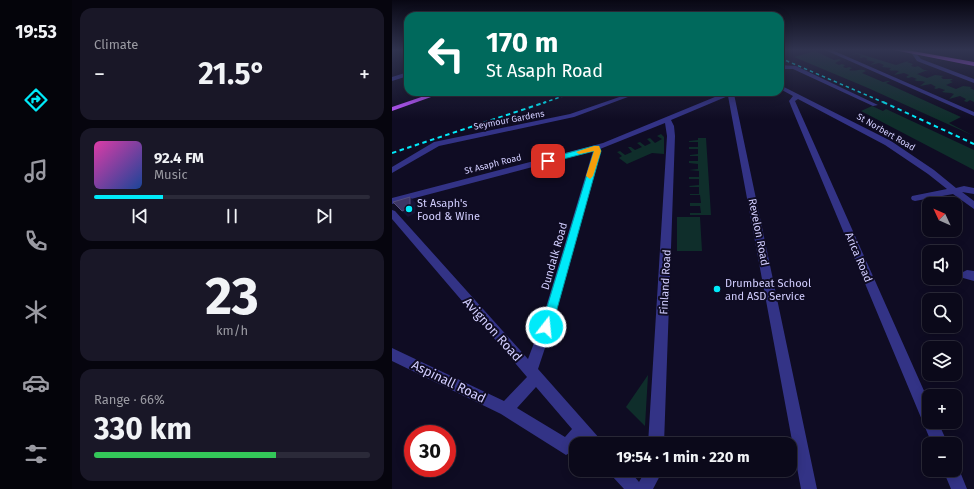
<!DOCTYPE html>
<meta charset="utf-8">
<style>
:root{--surface:#0b091a;--page:#191727;--text:#f1f3f6;--muted:#9a9aa2;--line:#2b2a39;--accent:#00eaf9}
body{margin:0;font-family:"Fira Sans",sans-serif;background:var(--page);color:var(--text);height:100vh;display:flex;flex-direction:column;font-size:15px;white-space:nowrap}
*{box-sizing:border-box;margin:0}
p{font-size:13px;color:var(--muted)}
.icon{flex:none;width:22px;height:22px;fill:none;stroke:currentColor;stroke-width:2;stroke-linecap:round;stroke-linejoin:round}
.map{position:relative;flex:1;overflow:hidden}
.sheet{display:flex;flex-direction:column;gap:8px;padding:8px;background:#06050e;width:320px}
.sheet>*{flex:none}
.hud{position:absolute;left:12px;top:12px;width:380px;height:84px;border-radius:12px;box-shadow:0 2px 10px #0003,0 0 0 1px var(--line);background:#00695c;color:#fff;overflow:hidden}
.needle{width:26px;rotate:314deg}
.controls{position:absolute;left:530px;top:197px;display:grid;gap:8px}
.controls a{display:grid;place-items:center;width:40px;height:40px;border-radius:8px;background:var(--surface);box-shadow:0 2px 10px #0003,0 0 0 1px var(--line);font-size:20px}
.speed{position:absolute;left:12px;top:425px;display:flex;gap:8px;font-size:20px;font-weight:700;text-align:center}
.speed>*{display:grid;place-content:center;width:52px;height:52px;border-radius:50%;background:var(--surface);box-shadow:0 2px 10px #0003,0 0 0 1px var(--line);line-height:1}
.speed .limit{border:6px solid #d22;background:#fff;color:#111}
.pin{position:absolute;display:grid;place-items:center;width:34px;height:34px;color:#fff;margin:-17px;border-radius:8px;box-shadow:0 2px 6px #0006}
.me{position:absolute;width:44px;margin:-22px;rotate:16deg;stroke-linejoin:round;filter:drop-shadow(0 0 3px #0008)}
.turn{display:flex;align-items:center;gap:14px;height:84px;padding:0 16px;font-size:18px}
.turn .icon{width:52px;height:52px;stroke-width:2.5}
.turn b{display:block;font-size:28px;line-height:34px}
.big{font-size:30px;font-weight:700;line-height:1.1}
.sheet .card{flex:1;display:flex;flex-direction:column;justify-content:center;gap:6px;min-width:0;padding:0 14px;border-radius:12px;background:var(--page)}
.sheet .dial{align-items:center;gap:0}
.dial b{font-size:52px;line-height:1}
.song{display:flex;align-items:center;gap:12px}
.cover{width:48px;height:48px;border-radius:6px;background:linear-gradient(135deg,hsl(320 70% 55%),hsl(220 70% 35%))}
.played{height:4px;border-radius:2px;background:linear-gradient(90deg,var(--accent) 25%,var(--line) 25%)}
.keys{display:flex;justify-content:space-around;direction:ltr}
.heat{display:flex;justify-content:space-between;align-items:center;font-size:22px;direction:ltr}
.charge{height:6px;border-radius:3px;background:linear-gradient(90deg,#34c759 66%,var(--line) 0)}
.trip{position:absolute;left:177px;top:437px;width:228px;height:40px;border-radius:12px;background:var(--surface);box-shadow:0 2px 10px #0003,0 0 0 1px var(--line);font-weight:700;line-height:40px;text-align:center}
main{display:flex;flex:1;min-height:0}
.tab-bar{display:flex;flex-direction:column;width:72px;justify-content:space-around;align-items:center;background:#04040a;color:var(--muted)}
.tab-bar .icon{width:28px;height:28px}
.tab-bar .selected{color:var(--accent)}
.tab-bar b{font-size:18px;color:var(--text)}
.map>svg:first-child{display:block}
</style>
<main>
<nav class="tab-bar">
<b>19:53</b>
<svg class="icon selected" aria-label="directions" viewBox="0 0 24 24"><path d="M12 3l9 9-9 9-9-9zM9 14v-3h6M13 9l2 2-2 2"/></svg>
<svg class="icon" aria-label="music" viewBox="0 0 24 24"><path d="M9 18V5l10-2v13"/><circle cx="6" cy="18" r="3"/><circle cx="16" cy="16" r="3"/></svg>
<svg class="icon" aria-label="phone" viewBox="0 0 24 24"><path d="M5 4h4l2 5-3 2q2 4 5 5l2-3 5 2v4C11 20 4 13 5 4z"/></svg>
<svg class="icon" aria-label="climate" viewBox="0 0 24 24"><path d="M12 3v18M4 7l16 10M4 17L20 7"/></svg>
<svg class="icon" aria-label="car" viewBox="0 0 24 24"><path d="M5 17H2v-5l4-1 3-4h7l3 4 3 1v5h-3M9 17h6M6 11h13"/><circle cx="7" cy="17" r="2"/><circle cx="17" cy="17" r="2"/></svg>
<svg class="icon" aria-label="filters" viewBox="0 0 24 24"><path d="M4 7h16M4 17h16"/><circle cx="9" cy="7" r="2"/><circle cx="15" cy="17" r="2"/></svg>
</nav>
<section class="sheet">
<div class="card"><p>Climate</p>
<div class="heat"><a>−</a><b class="big">21.5°</b><a>+</a></div>
</div>
<div class="card">
<div class="song"><i class="cover"></i><div><b>92.4 FM</b><p>Music</p></div></div>
<div class="played"></div>
<div class="keys"><svg class="icon" aria-label="previous" viewBox="0 0 24 24"><path d="M18 5L8 12l10 7zM5 5v14"/></svg><svg class="icon" aria-label="pause" viewBox="0 0 24 24"><path d="M8 5v14M16 5v14"/></svg><svg class="icon" aria-label="next" viewBox="0 0 24 24"><path d="M6 5l10 7-10 7zM19 5v14"/></svg></div>
</div>
<div class="card dial"><b>23</b><p>km/h</p></div>
<div class="card"><p>Range · 66%</p><b class="big">330 km</b><div class="charge"></div></div>
</section>
<div class="map">
<svg width="582" height="489" viewBox="0 0 582 489">
<rect width="100%" height="100%" fill="#0f0c23"/>
<path fill="#0f2e2b" d="M423 51 442 60 447 59 449 60 443 63 447 65 450 64 453 65 451 67 454 68 457 67 460 68 457 70C463 72 468 68 474 71L470 73 491 82 496 81H498L494 83 569 117 557 123 582 136 476 88 402 57Z
M465 53 504 65 519 60 515 62 521 64 519 66 523 67 526 66 532 70H536L525 74 535 78 543 75 552 76 549 77 551 79H561L558 81 561 82 554 85 564 89 571 86 580 87 578 88 582 90V102L578 100 575 102 572 101 574 99 568 96 557 99 562 94C558 92 554 93 550 92L553 90 547 88 544 89 542 88 544 87 539 84 528 86 533 82C529 80 526 82 522 80L525 79 520 77 516 78 514 77 517 75 512 73 502 75 507 71C503 70 500 71 497 70L499 68 490 67 492 65 487 63 478 65 483 62 474 60 476 59 472 57 469 58 467 57 470 56 465 54 456 56Z
M480 106 491 111 494 109 582 150V170L469 111Z
M269 134 272 137V154L260 153 235 164 227 158 230 156 225 152 228 151 233 155 240 152 236 147H239L243 150 250 147 245 143 248 142 253 146 259 143 255 139 258 138 263 143 270 139 265 136Z
M306 138H314L319 215H298V213H309L308 206H298V203H309L308 195H298V194H307V187H298L297 186 307 185V179H297V177H307V171L297 170 306 169V164L297 163V161H306V156H298V155L306 154V149H297V147H306V142H297V141L306 140Z
M285 217H308L310 251H285Z
M256 375 253 426 234 407Z"/>
<g fill="none" stroke-linecap="round" stroke-linejoin="round">
<path fill="#333386" fill-rule="evenodd" d="M433 50H440L582 112V116Z
M523 52 529 59 582 79V83L525 61 520 54Z
M388 65 404 66 486 105 481 106 401 69H388Z
M16 72V76L0 81V77Z
M388 85 499 141 542 170 564 188 572 186 582 188V194L570 192 582 201V209L561 194 523 201 520 200 519 198 520 196 555 189 536 174 493 145 406 99 403 101 537 402V422H546L556 444H540L401 111 397 101 401 96 388 89Z
M335 92H343L342 94 425 489H409L336 96 279 120 282 126 283 136 272 444H256L275 136 273 123 208 149 209 151 160 327 146 369 208 439 211 444H193L190 441 187 444H184V447L179 452 174 455 109 414 0 361V348L112 401 135 377 0 219V210L3 211 136 359 148 327 201 151 0 204V198L211 143ZM144 387 180 429 173 437 125 408Z
M239 93 244 94 182 117 47 146 0 173V167L42 142 178 114Z
M575 270 582 271V281L571 278 570 275 571 272Z
M563 464H565L575 489H559L551 470H563Z
M218 470H237L247 482 254 470H271L261 489H232L220 476Z"/>
<path fill="#b955ff" fill-rule="evenodd" d="M502 50H515L582 62V66Z
M44 92H53L0 111V107Z"/>
<path stroke="#00eaf9" stroke-width="1.5" stroke-dasharray="3.5 3" stroke-linecap="butt" d="M388 58 493 103
M151 103 183 92"/>
<path stroke="#00eaf9" stroke-width="2" stroke-dasharray="4.5 3.5" stroke-linecap="butt" d="M491 102 582 144
M0 153 154 102"/>
</g>
<path fill="#181337" d="M18 197 24 203 23 213 16 217 10 211Z"/>
<path fill="#3d3665" stroke="#544e7d" d="M18 197V207L10 211 1 202Z"/>
<linearGradient id="sky" x2="0" y2="1"><stop stop-color="#080713"/><stop offset="0.42" stop-color="#313450"/><stop offset="1" stop-color="#313450" stop-opacity="0"/></linearGradient>
<rect width="582" height="119" fill="url(#sky)"/>
<path fill="#00eaf9" stroke="#0098a2" d="M202 146H207L209 151 160 327 158 331 154 333 150 331 149 327 202 151 156 163 152 161 153 159Z"/>
<path fill="#f59e0b" d="M202 146H207L209 151 201 176 198 179 194 176 202 151 187 154 184 152Z"/>
<g fill="#00eaf9" stroke="#0f0c23" stroke-width="1.5">
<circle cx="17" cy="209" r="4"/>
<circle cx="325" cy="289" r="4"/>
</g>
<g text-anchor="middle" stroke-width="4" stroke-linejoin="round" paint-order="stroke">
<g font-size="9" fill="#d2ceff" stroke="#0f0c23">
<text transform="translate(117 120) rotate(-11)" y="3">Seymour Gardens</text>
<text transform="translate(494 132) rotate(30)" y="3">St Norbert Road</text>
<text transform="translate(101 164) rotate(-14)" y="3">St Asaph Road</text>
</g>
<g font-size="11" fill="#d2ceff" stroke="#0f0c23" text-anchor="start">
<text x="25" y="207">St Asaph's<tspan x="25" dy="13">Food &amp; Wine</tspan></text>
<text x="333" y="287">Drumbeat School<tspan x="333" dy="13">and ASD Service</tspan></text>
</g>
<g font-size="11" fill="#d2ceff" stroke="#0f0c23">
<text transform="translate(367 232) rotate(79)" y="4">Revelon Road</text>
<text transform="translate(162 256) rotate(-74)" y="4">Dundalk Road</text>
<text transform="translate(467 257) rotate(67)" y="4">Arica Road</text>
<text transform="translate(273 282) rotate(-87)" y="4">Finland Road</text>
</g>
<g font-size="13" fill="#d2ceff" stroke="#0f0c23">
<text transform="translate(101 329) rotate(48)" y="5">Avignon Road</text>
<text transform="translate(57 381) rotate(26)" y="5">Aspinall Road</text>
</g>
</g>
</svg>
<div class="controls">
<a><svg class="needle" viewBox="-14 -14 28 28"><path d="M0-13l5 13h-10z" fill="#e53935"/><path d="M0 13l5-13h-10z" fill="#9a9aa2"/></svg></a>
<a><svg class="icon" aria-label="sound" viewBox="0 0 24 24"><path d="M4 9h4l5-4v14l-5-4H4zM17 9q2 3 0 6"/></svg></a>
<a><svg class="icon" aria-label="search" viewBox="0 0 24 24"><circle cx="10" cy="10" r="6"/><path d="M15 15l6 6"/></svg></a>
<a><svg class="icon" aria-label="layers" viewBox="0 0 24 24"><path d="M12 4l9 5-9 5-9-5zM3 14l9 5 9-5"/></svg></a>
<a>+</a>
<a>−</a>
</div>
<div class="speed"><div class="limit">30</div></div>
<div class="pin" style="left:156px;top:161px;background:#d93025"><svg class="icon" aria-label="arrive" viewBox="0 0 24 24"><path d="M6 21V4h12l-3 4 3 4H6"/></svg></div>
<svg class="me" style="left:154px;top:327px" viewBox="-20 -20 40 40"><circle r="17" fill="#00eaf9" stroke="#fff" stroke-width="3"/><path d="M0-11L8 9 0 5-8 9z" fill="#fff"/></svg>
<div class="trip">19:54 · 1 min · 220 m</div>
<div class="hud">
<div class="turn"><svg class="icon" aria-label="left" viewBox="0 0 24 24"><path d="M17 20v-9H6M10 6l-5 5 5 5"/></svg><div><b>170 m</b>St Asaph Road</div></div>
</div>
</div>
</main>
